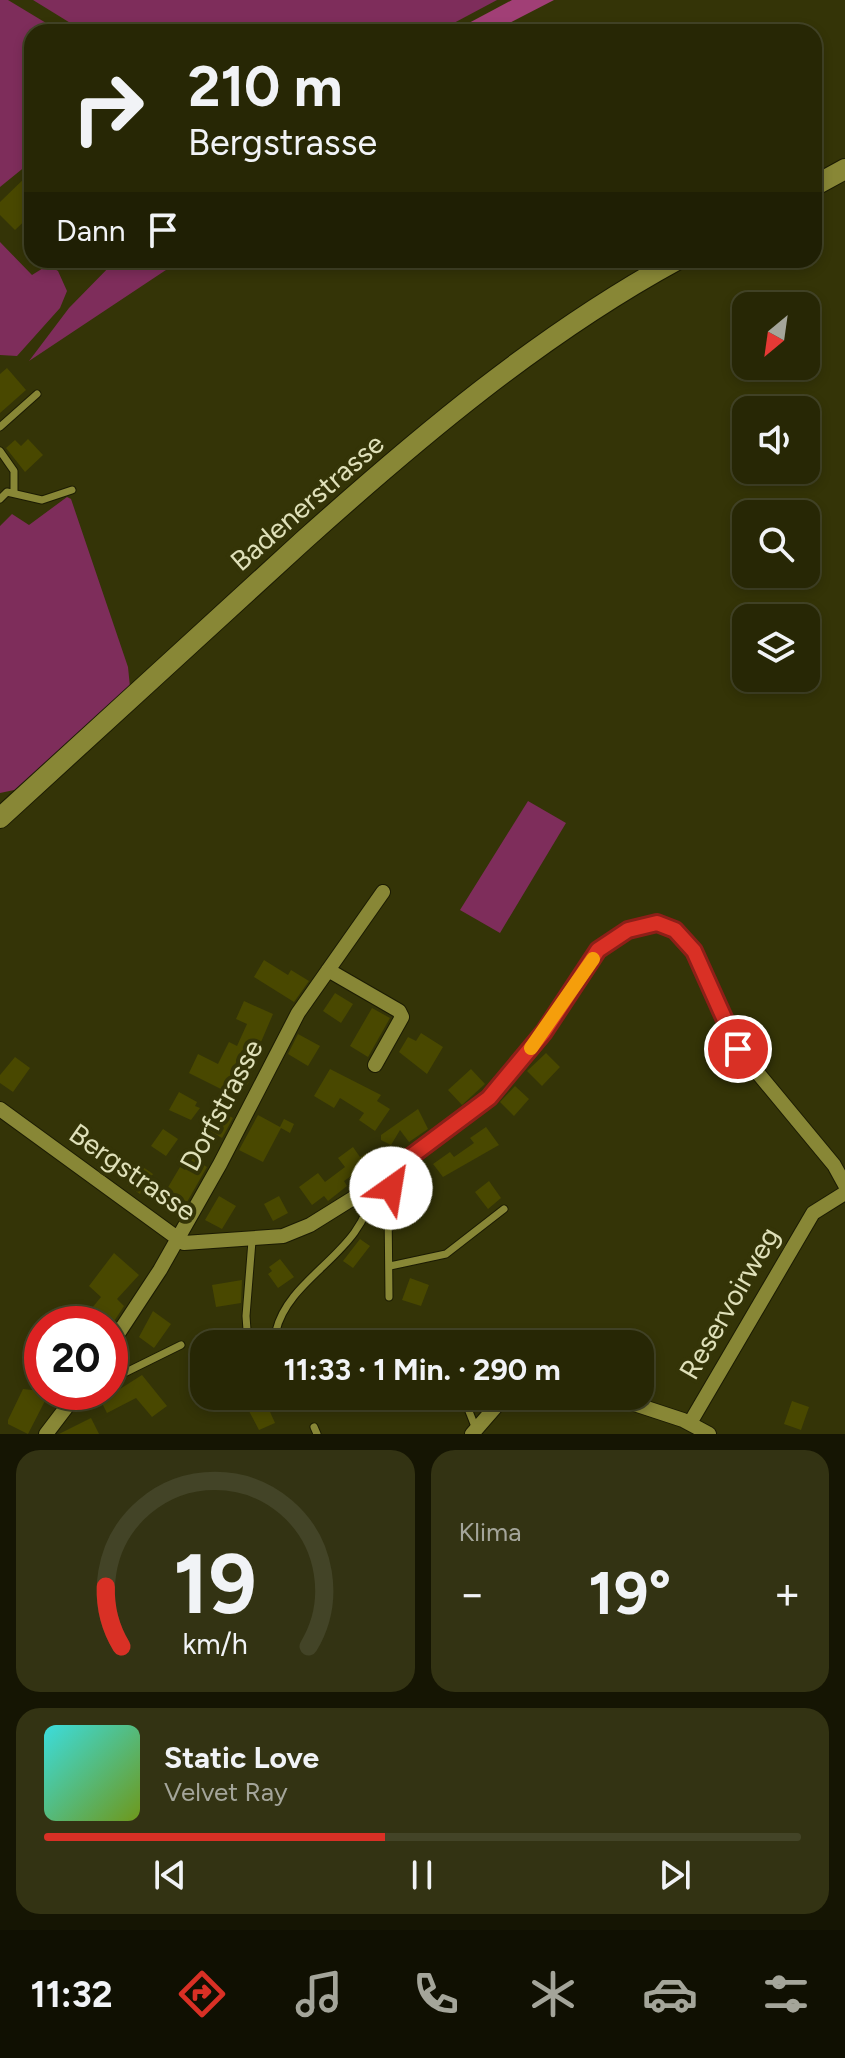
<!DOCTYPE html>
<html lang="de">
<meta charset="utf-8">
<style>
:root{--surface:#272705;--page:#333313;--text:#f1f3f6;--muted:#a4a59a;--line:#434427;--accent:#d93025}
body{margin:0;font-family:Figtree,sans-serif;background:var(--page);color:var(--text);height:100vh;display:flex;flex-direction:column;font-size:30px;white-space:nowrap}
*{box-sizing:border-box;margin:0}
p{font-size:26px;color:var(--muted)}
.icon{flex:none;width:44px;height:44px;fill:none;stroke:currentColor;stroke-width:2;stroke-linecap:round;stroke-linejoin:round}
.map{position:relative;height:1434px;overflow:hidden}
.drawer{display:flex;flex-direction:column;gap:16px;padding:16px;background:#151503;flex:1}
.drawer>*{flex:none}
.top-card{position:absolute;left:24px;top:24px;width:798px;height:244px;border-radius:24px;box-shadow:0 4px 12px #0003,0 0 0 2px var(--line);background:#272705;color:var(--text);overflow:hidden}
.needle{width:52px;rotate:209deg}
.fabs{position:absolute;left:732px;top:292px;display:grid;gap:16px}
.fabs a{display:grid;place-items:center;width:88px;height:88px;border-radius:16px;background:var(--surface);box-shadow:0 4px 12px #0003,0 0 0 2px var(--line);font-size:40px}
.speed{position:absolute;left:24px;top:1306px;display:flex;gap:16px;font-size:40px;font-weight:700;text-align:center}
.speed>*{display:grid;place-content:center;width:104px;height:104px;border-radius:50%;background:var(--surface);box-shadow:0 4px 12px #0003,0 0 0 2px var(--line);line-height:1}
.speed .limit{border:12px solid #d22;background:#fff;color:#111}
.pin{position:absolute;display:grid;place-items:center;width:68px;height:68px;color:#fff;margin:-34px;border:4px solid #fff;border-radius:50%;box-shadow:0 2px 8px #0007}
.me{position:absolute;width:88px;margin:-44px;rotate:32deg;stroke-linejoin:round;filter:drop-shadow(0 0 6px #0008)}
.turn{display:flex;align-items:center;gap:28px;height:168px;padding:0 32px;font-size:36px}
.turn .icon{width:104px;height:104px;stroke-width:2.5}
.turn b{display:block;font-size:56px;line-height:68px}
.then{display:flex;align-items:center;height:76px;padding:0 32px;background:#0003;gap:16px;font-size:30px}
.big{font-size:60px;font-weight:700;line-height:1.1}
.drawer .card{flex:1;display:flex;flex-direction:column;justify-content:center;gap:12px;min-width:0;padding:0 28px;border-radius:24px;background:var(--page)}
.drawer .dial{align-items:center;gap:0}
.dial svg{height:208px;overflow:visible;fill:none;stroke:var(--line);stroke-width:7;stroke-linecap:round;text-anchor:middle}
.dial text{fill:var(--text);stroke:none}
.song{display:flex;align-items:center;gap:24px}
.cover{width:96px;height:96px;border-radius:12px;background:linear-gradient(135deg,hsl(180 70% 55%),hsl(80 70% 35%))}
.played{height:8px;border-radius:4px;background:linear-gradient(90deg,var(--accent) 45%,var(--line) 45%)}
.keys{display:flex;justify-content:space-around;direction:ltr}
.heat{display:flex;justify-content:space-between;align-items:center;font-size:44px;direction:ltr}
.drawer .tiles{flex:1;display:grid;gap:16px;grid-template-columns:1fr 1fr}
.card:last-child{grid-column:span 2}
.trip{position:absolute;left:190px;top:1330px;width:464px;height:80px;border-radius:24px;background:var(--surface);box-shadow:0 4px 12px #0003,0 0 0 2px var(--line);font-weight:700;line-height:80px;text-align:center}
.menu{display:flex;height:128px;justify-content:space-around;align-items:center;background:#101002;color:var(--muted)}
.menu .icon{width:56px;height:56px}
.menu .selected{color:var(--accent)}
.menu b{font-size:36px;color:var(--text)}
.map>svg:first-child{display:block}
</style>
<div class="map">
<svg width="845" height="1434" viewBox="0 0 845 1434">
<rect width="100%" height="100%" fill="#343407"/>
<path fill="#7e2d5b" d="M0 0H8L61 32H32V161L0 187Z
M33 0H497L437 32H85Z
M0 242 32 275 48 265 58 271 67 291 60 308 17 356 0 355Z
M116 260H181L29 361 69 308Z
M67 497 71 499 128 667 130 687 19 789 0 793V526L12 514 29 525Z
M528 801 566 823 500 933 460 910Z"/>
<path fill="#a13f76" d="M512 0H554L492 32H452Z"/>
<path fill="#494800" d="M32 171V214L15 230 0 215V202Z
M7 368 26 390 0 413V374Z
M28 439 43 455 25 472 6 448 15 440 21 446Z
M264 960 288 975 291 970 309 981 294 1002 254 977Z
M335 993 353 1004 341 1023 323 1011Z
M244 1001 273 1014 255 1056 242 1050 234 1067 252 1076 244 1091 239 1088 235 1096 189 1073 198 1054 218 1064 229 1042 237 1046 247 1024 236 1019Z
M372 1008 390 1018 368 1057 350 1046Z
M421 1033 443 1047 427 1074 399 1052 408 1037 416 1041Z
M298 1034 320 1046 308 1066 288 1054Z
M546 1053 560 1067 542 1086 527 1071Z
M15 1057 30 1068 13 1092 0 1083V1075Z
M330 1069 381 1095 377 1101 390 1109 375 1131 359 1120 364 1113 340 1098 334 1108 314 1096Z
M471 1069 485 1084 462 1105 448 1090Z
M515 1086 529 1099 514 1116 500 1102Z
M179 1092 197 1102 195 1106 200 1108 191 1120 169 1110Z
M418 1109 428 1129 409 1142 400 1130 391 1145 381 1140V1135Z
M219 1110 233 1118 222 1138 205 1128Z
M258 1115 280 1127 284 1119 294 1124 290 1133 281 1128 263 1162 239 1150Z
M486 1127 499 1145 443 1177 433 1164 450 1152 454 1157 474 1143 470 1138Z
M163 1129 178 1139 166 1156 151 1146Z
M353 1147 360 1157 367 1153 376 1165 364 1174 361 1169 344 1181 347 1186 328 1201 324 1196 312 1205 299 1187 318 1173 325 1182 345 1167 338 1158Z
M193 1158 207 1167 187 1202 167 1189 180 1167 185 1170Z
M140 1165 153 1174 140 1194 127 1185Z
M412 1180 426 1200 411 1210 401 1195 405 1193 401 1187Z
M489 1181 501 1198 488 1209 475 1192Z
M219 1196 236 1206 222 1229 205 1220Z
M279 1196 288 1213 273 1221 264 1204Z
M360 1239 370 1246 353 1268 343 1261Z
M114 1253 139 1275 117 1299 124 1306 111 1326 94 1320 99 1313 92 1308 101 1297 89 1286Z
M280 1259 294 1277 278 1288 268 1274 272 1271 269 1267Z
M410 1278 429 1285 421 1306 402 1300Z
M242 1280 241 1303 216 1307 212 1285Z
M153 1311 171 1324 154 1348 139 1337Z
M42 1375V1395L47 1397 28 1434 8 1424V1420L23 1389 32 1390Z
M142 1375 167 1406 152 1417 136 1398 107 1413 101 1401Z
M241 1396H263L275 1423 259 1430Z
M792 1401 809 1407 801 1430 784 1424Z
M91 1418 99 1434H59Z"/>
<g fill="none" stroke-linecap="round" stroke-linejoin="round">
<g stroke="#1b1b03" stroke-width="9">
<path id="lane" d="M0 427 37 394
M0 451 14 471V493
M0 499 7 492 42 500 72 490
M390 1266 446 1254 504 1209
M389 1297 388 1206 394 1171
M276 1331C289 1275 367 1252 371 1189
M248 1344 246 1316 252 1241
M110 1380 181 1345
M463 1396 476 1429
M314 1427 317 1434"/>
</g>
<g stroke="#1b1b03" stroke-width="16">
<path id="street" d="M328 970 399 1011 402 1017 375 1065
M0 1109 184 1243 283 1236 310 1225 371 1187 489 1098 544 1032 598 950 628 930 657 923 675 930 694 951 738 1049 834 1165 845 1185
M110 1346 160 1270 220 1164 298 1013 383 892
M610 1396 683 1420 709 1434
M690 1423 813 1213 845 1193
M46 1434 78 1392
M472 1434 505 1396"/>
</g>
<g stroke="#1b1b03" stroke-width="22">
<path id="secondary" d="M814 186 845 169
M0 818C102 726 202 632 304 540 419 437 541 334 677 260"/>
</g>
<use href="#lane" stroke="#888736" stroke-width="7"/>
<use href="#street" stroke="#888736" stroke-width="14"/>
<use href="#secondary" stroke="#888736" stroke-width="20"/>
</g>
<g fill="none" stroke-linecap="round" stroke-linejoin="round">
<g stroke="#8d1f18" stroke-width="20">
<path id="route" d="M391 1188 394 1169 489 1098 544 1032 598 950 628 930 657 923 675 930 694 951 738 1049"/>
</g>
<use href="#route" stroke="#d93025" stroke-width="14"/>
<path stroke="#f59e0b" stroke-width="14" d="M531 1048 593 959"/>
</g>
<g text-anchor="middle" stroke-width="8" stroke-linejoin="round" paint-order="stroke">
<g font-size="28" fill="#dfe0b9" stroke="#343407">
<text transform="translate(307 502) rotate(-41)" y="10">Badenerstrasse</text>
<text transform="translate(221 1105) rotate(-62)" y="10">Dorfstrasse</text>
<text transform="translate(133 1172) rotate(35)" y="10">Bergstrasse</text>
<text transform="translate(729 1303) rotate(-60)" y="10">Reservoirweg</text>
</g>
</g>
</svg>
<div class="fabs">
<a><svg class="needle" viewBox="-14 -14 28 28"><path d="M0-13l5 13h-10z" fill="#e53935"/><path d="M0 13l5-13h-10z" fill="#a4a59a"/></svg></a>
<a><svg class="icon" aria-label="sound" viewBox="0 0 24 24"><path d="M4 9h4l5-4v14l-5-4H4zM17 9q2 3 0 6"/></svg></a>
<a><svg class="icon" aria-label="search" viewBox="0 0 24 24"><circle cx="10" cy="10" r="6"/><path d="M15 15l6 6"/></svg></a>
<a><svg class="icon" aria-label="layers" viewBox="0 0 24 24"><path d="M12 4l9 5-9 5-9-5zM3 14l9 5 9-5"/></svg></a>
</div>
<div class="speed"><div class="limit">20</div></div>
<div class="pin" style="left:738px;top:1049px;background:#d93025"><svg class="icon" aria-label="arrive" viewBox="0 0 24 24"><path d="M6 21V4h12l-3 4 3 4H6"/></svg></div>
<svg class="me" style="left:391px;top:1188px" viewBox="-20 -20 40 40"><circle r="19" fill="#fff"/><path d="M0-13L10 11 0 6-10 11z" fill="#d93025"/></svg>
<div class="trip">11:33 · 1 Min. · 290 m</div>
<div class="top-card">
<div class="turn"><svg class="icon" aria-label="right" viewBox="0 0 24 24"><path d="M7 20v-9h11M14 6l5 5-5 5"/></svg><div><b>210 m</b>Bergstrasse</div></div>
<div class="then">Dann<svg class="icon" aria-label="arrive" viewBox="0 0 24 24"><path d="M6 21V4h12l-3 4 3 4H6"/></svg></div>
</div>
</div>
<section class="drawer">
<div class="tiles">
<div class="card dial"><svg viewBox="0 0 100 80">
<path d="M14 69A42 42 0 1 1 86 69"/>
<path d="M14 69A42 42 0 0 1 8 46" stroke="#d93025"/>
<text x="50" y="56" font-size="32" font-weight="700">19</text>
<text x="50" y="72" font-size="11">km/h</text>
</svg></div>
<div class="card"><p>Klima</p>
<div class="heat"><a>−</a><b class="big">19°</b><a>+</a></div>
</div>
<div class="card">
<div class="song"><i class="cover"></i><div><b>Static Love</b><p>Velvet Ray</p></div></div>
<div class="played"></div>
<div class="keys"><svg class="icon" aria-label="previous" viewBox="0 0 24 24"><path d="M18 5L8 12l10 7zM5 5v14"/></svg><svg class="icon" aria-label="pause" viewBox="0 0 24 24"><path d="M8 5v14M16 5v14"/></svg><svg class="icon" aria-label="next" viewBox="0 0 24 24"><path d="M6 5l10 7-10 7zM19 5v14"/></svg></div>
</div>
</div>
</section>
<nav class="menu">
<b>11:32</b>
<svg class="icon selected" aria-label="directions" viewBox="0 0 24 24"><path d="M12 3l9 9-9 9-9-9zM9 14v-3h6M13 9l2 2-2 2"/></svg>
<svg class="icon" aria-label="music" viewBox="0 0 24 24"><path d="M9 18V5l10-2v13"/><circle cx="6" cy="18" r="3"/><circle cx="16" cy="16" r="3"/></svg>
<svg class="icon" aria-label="phone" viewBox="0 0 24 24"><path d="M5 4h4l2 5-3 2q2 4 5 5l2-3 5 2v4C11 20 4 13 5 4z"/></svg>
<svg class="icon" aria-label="climate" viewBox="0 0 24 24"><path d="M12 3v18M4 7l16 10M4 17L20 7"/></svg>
<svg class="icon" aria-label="car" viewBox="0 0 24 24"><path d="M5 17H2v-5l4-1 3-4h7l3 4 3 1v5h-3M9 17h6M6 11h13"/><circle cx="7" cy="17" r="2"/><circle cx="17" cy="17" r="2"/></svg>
<svg class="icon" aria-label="filters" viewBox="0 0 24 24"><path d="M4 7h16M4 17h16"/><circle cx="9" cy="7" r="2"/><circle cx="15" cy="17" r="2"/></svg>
</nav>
